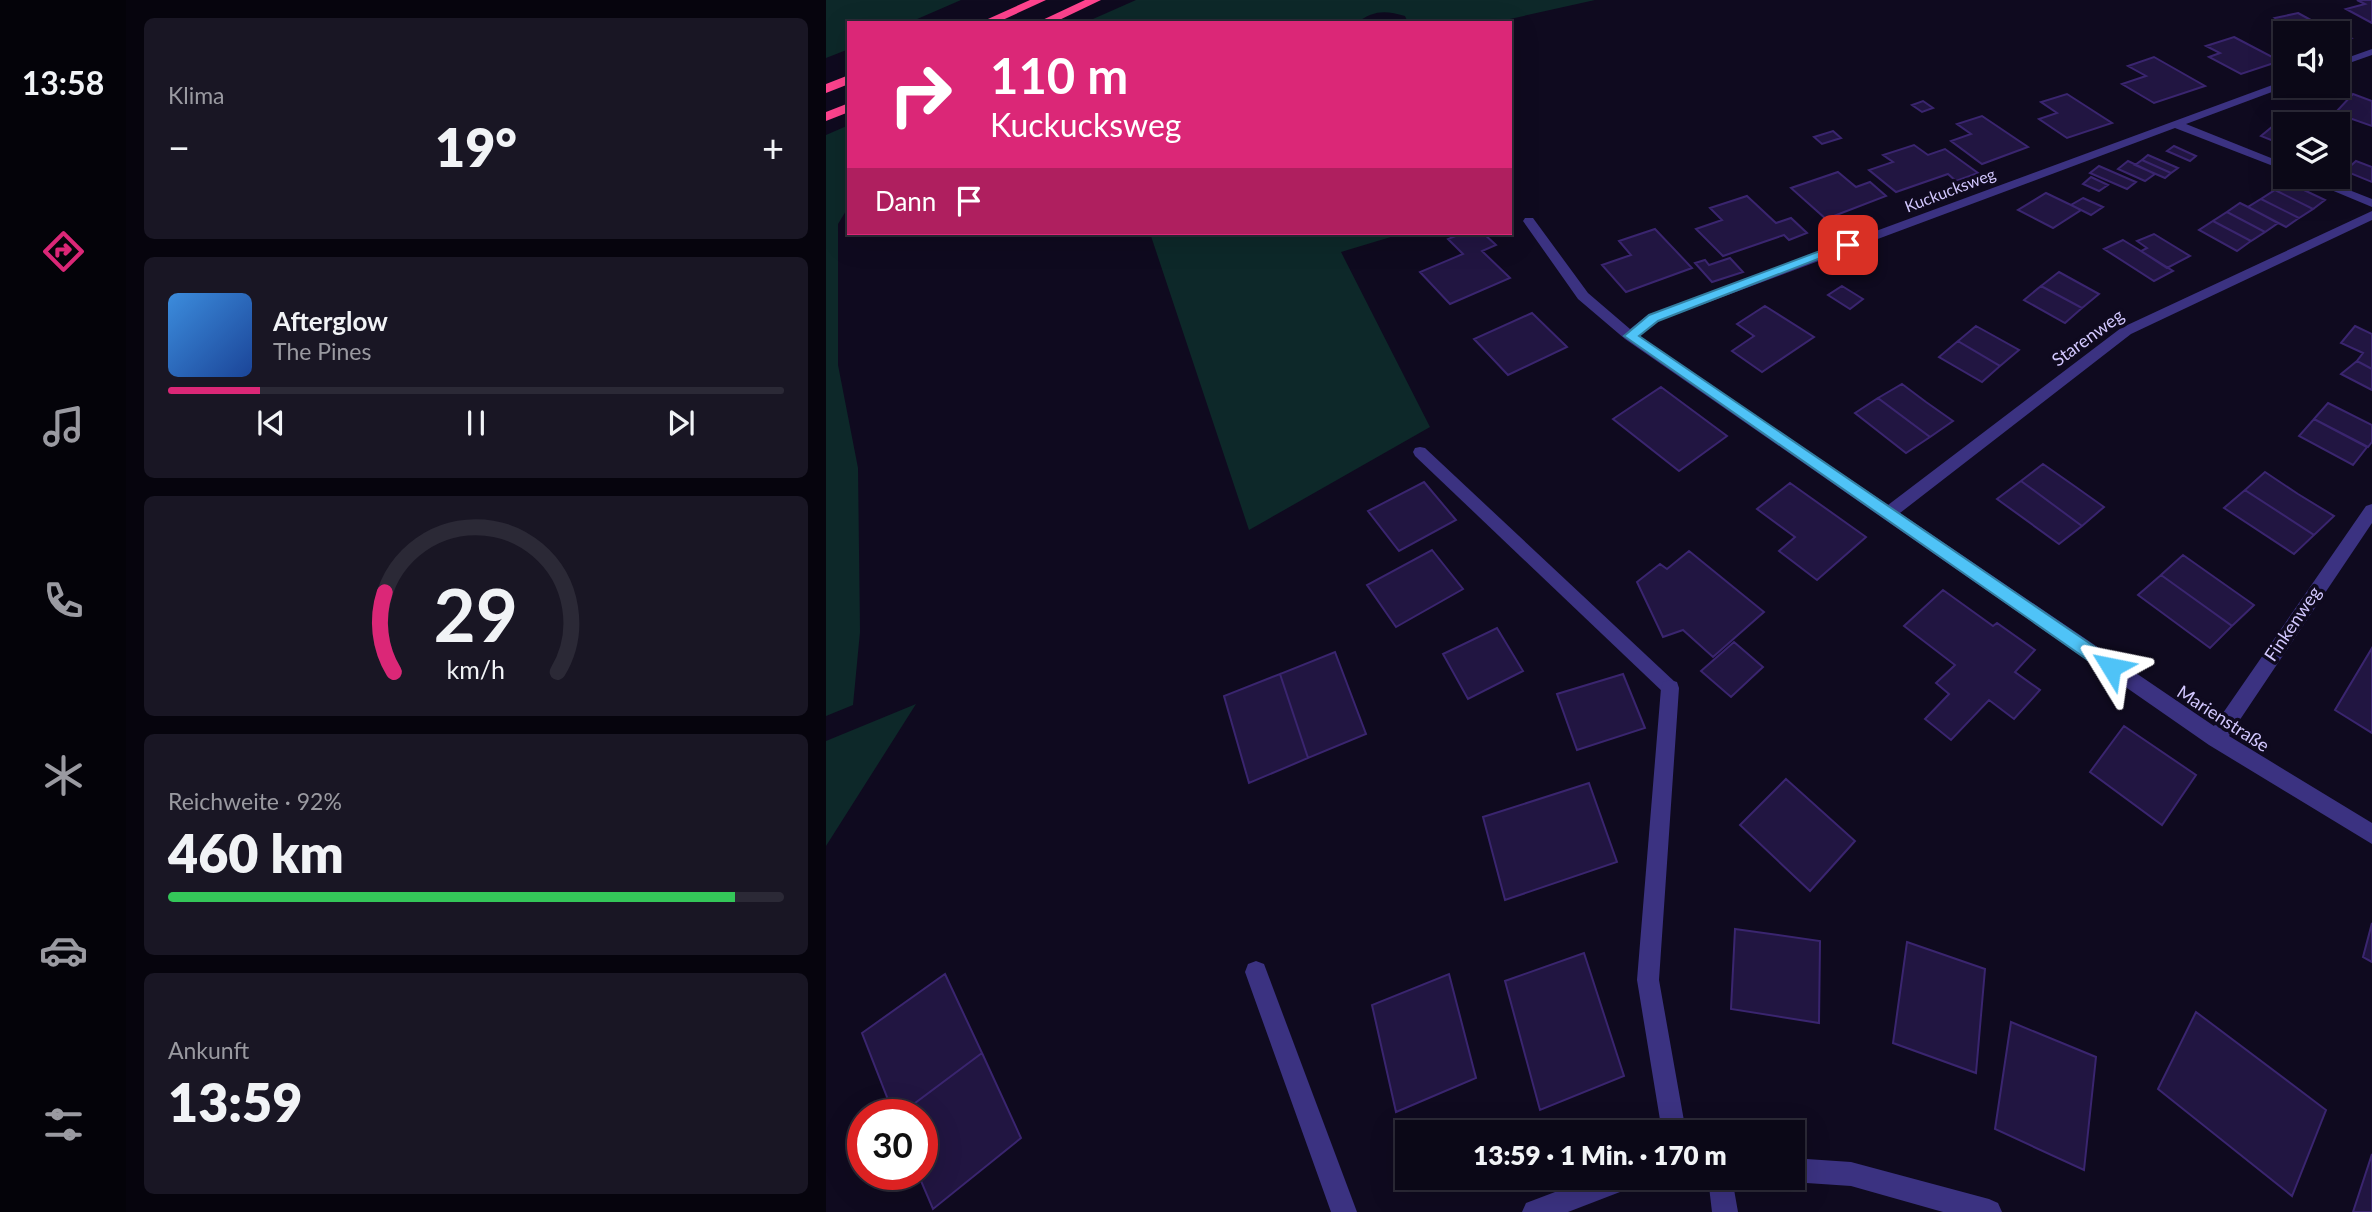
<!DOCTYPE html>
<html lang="de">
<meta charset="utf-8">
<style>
:root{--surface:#0b0817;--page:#191624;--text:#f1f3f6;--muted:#9a9aa1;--line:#2b2936;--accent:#db2777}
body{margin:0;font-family:Lato,sans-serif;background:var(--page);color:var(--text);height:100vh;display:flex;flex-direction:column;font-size:26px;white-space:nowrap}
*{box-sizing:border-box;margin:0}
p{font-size:23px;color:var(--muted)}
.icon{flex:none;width:38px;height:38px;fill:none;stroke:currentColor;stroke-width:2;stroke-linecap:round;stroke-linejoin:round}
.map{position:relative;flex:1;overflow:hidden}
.sheet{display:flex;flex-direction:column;gap:18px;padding:18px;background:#06040d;width:700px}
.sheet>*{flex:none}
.banner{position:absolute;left:21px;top:21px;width:665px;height:214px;border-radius:0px;box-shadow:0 7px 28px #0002,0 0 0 2px var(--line);background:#db2777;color:#fff;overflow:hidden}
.fabs{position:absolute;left:1447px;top:21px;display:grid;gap:14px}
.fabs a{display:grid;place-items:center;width:77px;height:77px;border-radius:0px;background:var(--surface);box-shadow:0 7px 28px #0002,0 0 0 2px var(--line);font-size:35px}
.speed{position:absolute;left:21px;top:1099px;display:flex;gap:14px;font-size:35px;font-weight:700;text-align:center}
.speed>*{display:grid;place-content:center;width:91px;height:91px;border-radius:50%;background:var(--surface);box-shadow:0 7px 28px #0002,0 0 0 2px var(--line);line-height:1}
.speed .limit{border:10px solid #d22;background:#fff;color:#111}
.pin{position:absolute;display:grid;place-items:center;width:60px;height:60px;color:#fff;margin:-30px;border-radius:14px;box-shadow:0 4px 10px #0006}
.me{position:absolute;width:77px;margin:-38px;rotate:305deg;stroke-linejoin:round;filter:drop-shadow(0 0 5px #0008)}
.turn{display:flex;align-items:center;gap:24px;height:147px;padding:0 28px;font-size:32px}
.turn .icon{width:91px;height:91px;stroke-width:2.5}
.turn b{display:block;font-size:49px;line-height:60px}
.then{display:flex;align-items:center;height:66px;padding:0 28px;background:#0003;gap:14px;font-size:26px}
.big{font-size:52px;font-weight:800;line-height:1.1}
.sheet .tile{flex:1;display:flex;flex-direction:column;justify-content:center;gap:10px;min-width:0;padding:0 24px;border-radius:10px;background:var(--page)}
.sheet .dial{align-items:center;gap:0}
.dial svg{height:182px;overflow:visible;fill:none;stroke:var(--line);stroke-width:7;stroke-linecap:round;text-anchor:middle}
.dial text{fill:var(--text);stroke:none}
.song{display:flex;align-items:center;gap:21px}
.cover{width:84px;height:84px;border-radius:10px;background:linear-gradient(135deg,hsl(210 70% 55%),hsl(220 70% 35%))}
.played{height:7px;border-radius:4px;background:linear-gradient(90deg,var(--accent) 15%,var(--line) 15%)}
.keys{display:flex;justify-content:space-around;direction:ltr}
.heat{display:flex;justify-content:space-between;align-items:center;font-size:38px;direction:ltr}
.charge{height:10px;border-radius:5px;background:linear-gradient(90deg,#34c759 92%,var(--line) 0)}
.trip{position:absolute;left:569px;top:1120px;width:410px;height:70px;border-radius:0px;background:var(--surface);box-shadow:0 7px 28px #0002,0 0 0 2px var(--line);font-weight:800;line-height:70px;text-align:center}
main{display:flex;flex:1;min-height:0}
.tab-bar{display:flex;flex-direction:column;width:126px;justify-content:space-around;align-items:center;background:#040309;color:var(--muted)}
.tab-bar .icon{width:49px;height:49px}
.tab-bar .on{color:var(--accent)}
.tab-bar b{font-size:32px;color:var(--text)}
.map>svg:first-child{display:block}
</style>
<main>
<nav class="tab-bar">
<b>13:58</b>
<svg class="icon on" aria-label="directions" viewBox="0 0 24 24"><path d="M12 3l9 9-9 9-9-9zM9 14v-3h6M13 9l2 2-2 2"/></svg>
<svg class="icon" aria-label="music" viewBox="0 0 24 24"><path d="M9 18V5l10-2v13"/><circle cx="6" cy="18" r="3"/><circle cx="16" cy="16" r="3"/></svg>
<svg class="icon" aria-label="phone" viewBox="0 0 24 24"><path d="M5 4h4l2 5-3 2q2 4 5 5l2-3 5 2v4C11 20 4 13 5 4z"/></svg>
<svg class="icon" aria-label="climate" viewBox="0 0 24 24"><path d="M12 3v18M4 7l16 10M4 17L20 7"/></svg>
<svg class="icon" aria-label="car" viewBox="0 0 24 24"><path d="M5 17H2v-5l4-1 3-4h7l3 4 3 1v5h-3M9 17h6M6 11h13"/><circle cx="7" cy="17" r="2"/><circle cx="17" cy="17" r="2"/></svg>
<svg class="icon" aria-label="filters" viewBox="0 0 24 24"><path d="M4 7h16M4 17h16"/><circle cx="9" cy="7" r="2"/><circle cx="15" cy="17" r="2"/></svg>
</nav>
<section class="sheet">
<div class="tile"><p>Klima</p>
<div class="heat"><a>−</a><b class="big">19°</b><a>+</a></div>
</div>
<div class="tile">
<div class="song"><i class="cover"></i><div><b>Afterglow</b><p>The Pines</p></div></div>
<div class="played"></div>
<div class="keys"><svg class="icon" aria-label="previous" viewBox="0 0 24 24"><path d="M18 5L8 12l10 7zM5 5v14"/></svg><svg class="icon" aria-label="pause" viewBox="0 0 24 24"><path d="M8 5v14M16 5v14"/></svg><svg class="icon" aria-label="next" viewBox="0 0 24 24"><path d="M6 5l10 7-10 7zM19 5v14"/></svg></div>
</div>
<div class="tile dial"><svg viewBox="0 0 100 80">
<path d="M14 69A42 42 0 1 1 86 69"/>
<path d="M14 69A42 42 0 0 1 10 34" stroke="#db2777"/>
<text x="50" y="56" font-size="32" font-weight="700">29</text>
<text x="50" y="72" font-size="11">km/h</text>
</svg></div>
<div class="tile"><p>Reichweite · 92%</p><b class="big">460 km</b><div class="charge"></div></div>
<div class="tile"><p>Ankunft</p><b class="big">13:59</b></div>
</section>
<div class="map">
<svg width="1546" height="1212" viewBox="0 0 1546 1212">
<rect width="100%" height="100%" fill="#0f0a1f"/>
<path fill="#0d2829" d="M0 0H135L82 23H23V49L0 58Z
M310 0H769L666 23H582L579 16C559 10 548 10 530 23H258Z
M23 125V206L12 224V365L32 468 34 632 27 705 0 716V135Z
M324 233H578L515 252 604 427 423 530Z
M90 704 0 846V741Z"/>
<path fill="#211541" stroke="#3a256f" stroke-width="2" d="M1531 0H1546V23L1520 9 1539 4Z
M1472 13 1492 24 1497 23 1525 38 1512 41V33H1460V40L1450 34 1469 30 1449 18Z
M1408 37 1454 61 1415 74 1383 57 1394 53 1380 46Z
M1328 57 1379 86 1328 103 1296 84 1320 76 1302 66Z
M1241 94 1286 123 1241 138 1213 119 1231 113 1215 102Z
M1527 94 1546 101V126L1509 113Z
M1097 101 1107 108 1096 112 1086 105Z
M1156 116 1202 147 1156 164 1125 141 1145 134 1131 124Z
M1458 117 1478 124H1460V146L1435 136Z
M1007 131 1015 138 996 144 988 137Z
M1088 145 1102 155 1119 149 1152 173 1130 181 1122 174 1070 192 1043 170 1067 162 1057 155Z
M1348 146 1370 156 1364 161 1341 151Z
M1322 155 1352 168 1345 173 1316 160Z
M1316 160 1345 173 1339 178 1309 165Z
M1302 161 1329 174 1319 181 1292 169Z
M1530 161 1546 167V182L1519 171Z
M1273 166 1310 182 1301 189 1264 173Z
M1012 172 1030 187 1044 182 1060 196 1000 219 965 188Z
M1265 177 1282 185 1273 191 1257 184Z
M1461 182 1499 200 1487 209 1449 190Z
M1449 190 1487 209 1473 218 1435 199Z
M1220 193 1245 205 1255 210 1227 228 1192 210Z
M921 196 950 223 965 218 981 233 963 240 958 235 897 256 870 229 896 220 884 208Z
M1257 198 1277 207 1265 215 1245 205Z
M1435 199 1473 218 1460 227 1422 207Z
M1414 203 1422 207 1452 223 1439 232 1401 212Z
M1401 212 1439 232 1425 241 1387 221Z
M1387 221 1425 241 1411 251 1373 230Z
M829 229 866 268 800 292 776 265 805 255 793 241Z
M637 233H657L670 245 656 251 684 278 624 304 594 272 637 254 622 239Z
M1328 234 1364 256 1341 268 1315 251 1321 248 1311 241Z
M1297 240 1315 251 1347 271 1328 281 1278 249Z
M904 258 917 272 886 282 869 263 879 260 883 265Z
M1233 272 1273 294 1256 308 1215 286Z
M1016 286 1037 299 1024 309 1002 295Z
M1215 286 1256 308 1239 323 1198 300Z
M939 306 988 337 936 372 906 351 928 336 911 324Z
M706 313 741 347 682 375 648 339Z
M1150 326 1193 350 1174 366 1132 341Z
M1529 326 1546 334V369L1531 361 1537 353 1515 343Z
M1132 341 1174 366 1156 382 1113 357Z
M1531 361 1546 369V390L1515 374Z
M1076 384 1100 402 1127 421 1104 437 1052 398Z
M835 387 901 436 853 471 787 419Z
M1052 398 1104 437 1080 453 1029 413Z
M1502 403 1546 425V442L1542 447 1488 419Z
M1488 419 1541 447 1527 465 1473 436Z
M1217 464 1247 485 1278 507 1256 526 1195 481Z
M1439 472 1472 494 1508 516 1488 535 1419 490Z
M1195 481 1256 526 1233 544 1171 499Z
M598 482 630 520 573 551 542 511Z
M964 483 1040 537 991 580 953 551 969 537 931 509Z
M1419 490 1488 535 1468 554 1398 508Z
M606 550 637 589 570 627 541 585Z
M863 551 938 612 887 657 857 630 837 637 811 582 834 564 841 569Z
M1357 555 1391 579 1428 605 1406 626 1335 575Z
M1335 575 1406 626 1384 648 1312 595Z
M1117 590 1167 626 1171 623 1209 650 1189 672 1214 690 1188 719 1163 700 1125 740 1099 719 1123 694 1110 683 1129 665 1078 626Z
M671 628 697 671 642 699 617 654Z
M908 642 937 667 905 697 875 671Z
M1546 648V733L1509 710Z
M509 652 540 734 482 758 454 674Z
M454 674 482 758 423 783 398 696Z
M797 674 819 728 751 750 731 694Z
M1298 726 1370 775 1336 825 1264 772Z
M960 779 1029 841 984 891 914 825Z
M763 783 791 862 679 900 657 817Z
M1546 923V962L1537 957Z
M909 929 994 941 993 1023 905 1009Z
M1081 942 1159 969 1150 1073 1067 1043Z
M758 953 798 1076 714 1110 679 981Z
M119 974 156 1053 73 1115H68L36 1033Z
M623 974 650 1078 570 1112 546 1005Z
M1370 1012 1500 1110 1466 1196 1332 1089Z
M1185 1022 1270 1057 1258 1170 1169 1129Z
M156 1053 195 1138 107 1209 92 1174H96V1115H73Z
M1546 1154V1212H1527Z"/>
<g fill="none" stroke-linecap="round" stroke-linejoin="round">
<path fill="#3b3281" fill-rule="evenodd" d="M594 447 599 448 850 683 852 688 850 693 844 695 838 693 589 456 587 452 589 448Z"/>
<path fill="#3b3281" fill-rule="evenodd" d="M1546 49V55L1512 67V61Z
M1460 80V86H1462L1360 124 1460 164V171L1349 128 832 321 813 336 1062 505 1295 328 1546 211V220L1305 334 1074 513 1388 726 1540 506 1546 504V523L1403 736 1546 823V844L1383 745 799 339 752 299 697 221 699 218H707L762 293 804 329 822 315Z
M1474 177H1490L1546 199V207Z
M844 680 851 682 853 688 833 980 860 1132H836L811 980 835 688 837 682Z
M430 961 438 964 531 1212H505L419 972 422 964Z
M966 1158 1025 1162 1163 1199 1172 1203 1176 1212H1117L1025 1186 966 1182 957 1178H966Z
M766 1178H811L807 1187 742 1212H696L700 1203Z
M882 1178H906L912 1212H886Z"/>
<path fill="#ff438e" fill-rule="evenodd" d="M204 0H220L170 23H153Z
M259 0H275L227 23H210Z
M23 75V84L0 93V84Z
M23 103V112L0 121V112Z"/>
</g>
<path fill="#4fc3f7" stroke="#337fa1" stroke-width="2" d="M1018 242 1028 245 832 321 813 336 1291 662 1294 667 1291 672 1285 674 1279 672 798 336 823 315Z"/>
<g text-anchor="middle" stroke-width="7" stroke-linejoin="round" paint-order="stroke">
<g font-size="16" fill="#d3c8ff" stroke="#0f0a1f">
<text transform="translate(1124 190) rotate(-21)" y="6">Kuckucksweg</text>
</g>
<g font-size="18" fill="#d3c8ff" stroke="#0f0a1f">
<text transform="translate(1262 338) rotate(-36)" y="6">Starenweg</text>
<text transform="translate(1467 624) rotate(-56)" y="6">Finkenweg</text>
<text transform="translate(1397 719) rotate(33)" y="6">Marienstraße</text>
</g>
</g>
</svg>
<div class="fabs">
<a><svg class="icon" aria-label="sound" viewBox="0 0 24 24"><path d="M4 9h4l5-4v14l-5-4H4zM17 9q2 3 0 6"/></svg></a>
<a><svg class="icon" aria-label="layers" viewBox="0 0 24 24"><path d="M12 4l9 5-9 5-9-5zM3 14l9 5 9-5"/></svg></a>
</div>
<div class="speed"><div class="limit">30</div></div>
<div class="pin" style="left:1022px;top:245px;background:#d93025"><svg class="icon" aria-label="arrive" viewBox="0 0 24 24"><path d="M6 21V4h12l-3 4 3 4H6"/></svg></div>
<svg class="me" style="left:1285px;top:667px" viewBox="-20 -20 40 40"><path d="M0-17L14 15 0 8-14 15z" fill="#4fc3f7" stroke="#fff" stroke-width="4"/></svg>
<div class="trip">13:59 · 1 Min. · 170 m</div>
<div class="banner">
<div class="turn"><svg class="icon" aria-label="right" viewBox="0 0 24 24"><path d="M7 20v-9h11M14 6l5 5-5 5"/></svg><div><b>110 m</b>Kuckucksweg</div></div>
<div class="then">Dann<svg class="icon" aria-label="arrive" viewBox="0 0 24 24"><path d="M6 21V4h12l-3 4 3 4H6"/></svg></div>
</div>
</div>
</main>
